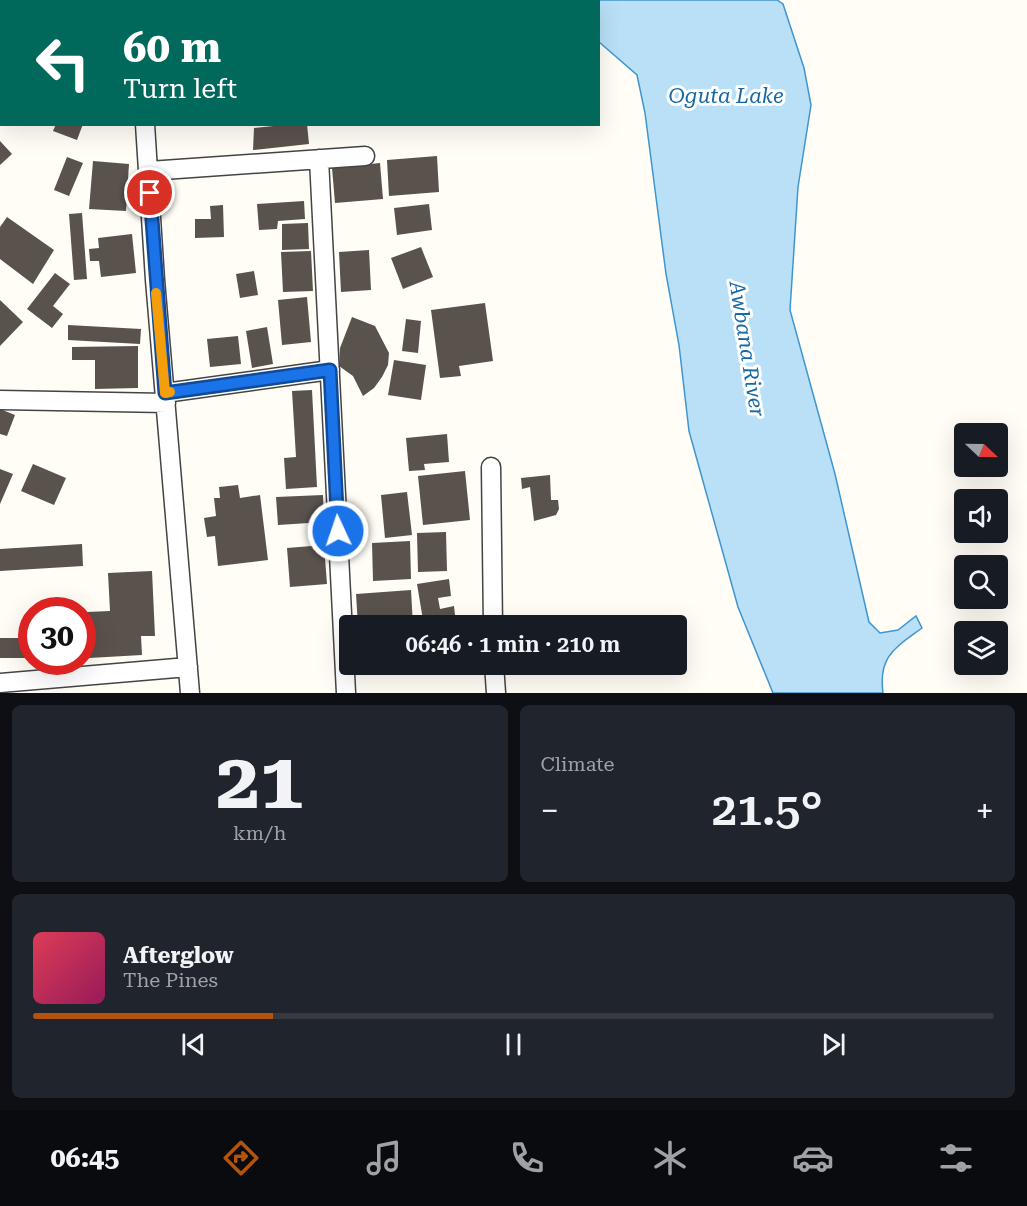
<!DOCTYPE html>
<meta charset="utf-8">
<style>
:root{--surface:#171b24;--page:#20242c;--text:#f1f3f6;--muted:#9ea1a6;--line:#363941;--accent:#b45309}
body{margin:0;font-family:"Roboto Serif",serif;background:var(--page);color:var(--text);height:100vh;display:flex;flex-direction:column;font-size:22px;white-space:nowrap}
*{box-sizing:border-box;margin:0}
p{font-size:20px;color:var(--muted)}
.icon{flex:none;width:33px;height:33px;fill:none;stroke:currentColor;stroke-width:2;stroke-linecap:round;stroke-linejoin:round}
.map{position:relative;height:693px;overflow:hidden}
.details{display:flex;flex-direction:column;gap:12px;padding:12px;background:#0d0f14;flex:1}
.details>*{flex:none}
.top-card{position:absolute;left:0px;top:0px;width:600px;height:126px;box-shadow:0 6px 24px #0002;background:#00695c;color:#fff;overflow:hidden}
.needle{width:39px;rotate:112deg}
.controls{position:absolute;left:954px;top:423px;display:grid;gap:12px}
.controls a{display:grid;place-items:center;width:54px;height:54px;border-radius:6px;background:var(--surface);box-shadow:0 6px 24px #0002;font-size:30px}
.speed{position:absolute;left:18px;top:597px;display:flex;gap:12px;font-size:30px;font-weight:700;text-align:center}
.speed>*{display:grid;place-content:center;width:78px;height:78px;border-radius:50%;background:var(--surface);box-shadow:0 6px 24px #0002;line-height:1}
.speed .limit{border:9px solid #d22;background:#fff;color:#111}
.pin{position:absolute;display:grid;place-items:center;width:51px;height:51px;color:#fff;margin:-26px;border:3px solid #fff;border-radius:50%;box-shadow:0 2px 6px #0007}
.me{position:absolute;width:66px;margin:-33px;rotate:357deg;stroke-linejoin:round;filter:drop-shadow(0 0 4px #0008)}
.turn{display:flex;align-items:center;gap:21px;height:126px;padding:0 24px;font-size:27px}
.turn .icon{width:78px;height:78px;stroke-width:2.5}
.turn b{display:block;font-size:42px;line-height:51px}
.big{font-size:45px;font-weight:600;line-height:1.1}
.details .widget{flex:1;display:flex;flex-direction:column;justify-content:center;gap:9px;min-width:0;padding:0 21px;border-radius:9px;background:var(--page)}
.details .dial{align-items:center;gap:0}
.dial b{font-size:78px;line-height:1}
.song{display:flex;align-items:center;gap:18px}
.cover{width:72px;height:72px;border-radius:9px;background:linear-gradient(135deg,hsl(350 70% 55%),hsl(330 70% 35%))}
.played{height:6px;border-radius:3px;background:linear-gradient(90deg,var(--accent) 25%,var(--line) 25%)}
.keys{display:flex;justify-content:space-around;direction:ltr}
.heat{display:flex;justify-content:space-between;align-items:center;font-size:33px;direction:ltr}
.details .tiles{flex:1;display:grid;gap:12px;grid-template-columns:1fr 1fr}
.widget:last-child{grid-column:span 2}
.trip{position:absolute;left:339px;top:615px;width:348px;height:60px;border-radius:6px;background:var(--surface);box-shadow:0 6px 24px #0002;font-weight:600;line-height:60px;text-align:center}
.dock{display:flex;height:96px;justify-content:space-around;align-items:center;background:#090b0e;color:var(--muted)}
.dock .icon{width:42px;height:42px}
.dock .selected{color:var(--accent)}
.dock b{font-size:27px;color:var(--text)}
.map>svg:first-child{display:block}
</style>
<div class="map">
<svg width="1027" height="693" viewBox="0 0 1027 693">
<rect width="100%" height="100%" fill="#fffdf5"/>
<path fill="#b9e0f7" stroke="#3f96cf" stroke-width="1.5" d="M462 0H777L783 4 804 68 811 105 798 187 790 310 835 474 869 622 880 633 898 630 916 616 922 628C895 648 878 656 883 693H773L738 607 689 431 679 345 666 274 645 113 637 75 599 42 598 2Z"/>
<path fill="#5a524d" d="M56 124H83L77 140 53 131Z
M293 124H307L309 144 253 150 254 128Z
M0 141 12 154 0 165Z
M437 156 439 192 389 196 387 160Z
M67 157 83 163 69 196 54 190Z
M93 161 129 164 126 211 89 209Z
M380 163 383 199 335 203 332 168Z
M304 201 305 219 278 221 277 229 259 230 257 204Z
M429 204 432 230 397 235 394 208Z
M223 205 224 237 195 238V219H211L210 206Z
M82 213 87 279 74 280 69 214Z
M7 217 54 250 33 284 0 259V227Z
M308 223 309 249 282 250V224Z
M132 234 136 273 101 277 99 261H90L89 249 99 248 98 238Z
M421 247 433 277 403 289 391 258Z
M369 250 371 290 341 292 339 252Z
M311 251 313 291 283 292 281 252Z
M254 271 258 295 240 298 236 274Z
M55 273 70 284 53 306 63 314 52 328 27 309Z
M307 297 311 342 282 345 278 300Z
M0 300 23 322 0 346Z
M485 303 493 361 459 366 461 376 440 378 431 310Z
M352 317 375 326 389 353 388 365 382 377 374 388 363 396 353 376 339 366 340 348Z
M406 319 421 321 418 353 402 351Z
M68 325 141 329 140 344 68 340Z
M267 327 273 364 252 368 246 331Z
M238 336 241 364 210 367 207 339Z
M138 346V388L95 389V360H72V347Z
M394 360 426 365 421 400 388 395Z
M312 390 317 487 286 489 284 458 296 457 292 391Z
M0 409 15 415 7 436 0 434Z
M447 434 449 462 424 464 425 470 409 471 406 438Z
M33 464 66 478 54 505 21 491Z
M0 469 13 474 0 504Z
M465 471 470 520 423 525 418 476Z
M550 475 551 500H558L559 509 556 515 534 521 530 487 522 489 521 478Z
M238 485 240 498 260 495 268 560 218 566 215 536 207 537 204 518 216 516 214 498H220L219 487Z
M407 492 412 535 385 538 381 495Z
M323 495 324 522 278 525 276 497Z
M446 532 447 571 418 572 417 533Z
M410 541 411 579 373 581 372 543Z
M82 544 83 566 0 571V549Z
M324 545 327 584 290 587 287 548Z
M152 571 155 636H141L142 655 89 658 87 612 110 611 108 573Z
M449 579 451 596 438 598 440 609 454 606 456 624 424 626 417 584Z
M411 590 413 626H358L356 594Z
M0 638H32V658H0Z"/>
<g fill="none" stroke-linecap="round" stroke-linejoin="round">
<g stroke="#444" stroke-width="21">
<path id="minor" d="M133 0 134 2
M21 2 22 0
M0 37 2 34
M145 124 155 280 190 693
M319 159 346 693
M149 171 365 156
M165 393 330 370
M0 400 166 403
M491 467 493 626
M494 664 496 693
M0 683 188 667"/>
</g>
<use href="#minor" stroke="#fff" stroke-width="18"/>
</g>
<g fill="none" stroke-linecap="round" stroke-linejoin="round">
<g stroke="#114b97" stroke-width="15">
<path id="route" d="M150 193 165 393 330 370 338 531"/>
</g>
<use href="#route" stroke="#1a73e8" stroke-width="10"/>
<path stroke="#f59e0b" stroke-width="10" d="M156 293 165 393 170 392"/>
</g>
<g text-anchor="middle" stroke-width="6" stroke-linejoin="round" paint-order="stroke">
<g font-size="21" font-style="italic" fill="#1768a6" stroke="#fff">
<text x="726" y="103">Oguta Lake</text>
<text transform="translate(747 349) rotate(81)" y="7">Awbana River</text>
</g>
</g>
</svg>
<div class="controls">
<a><svg class="needle" viewBox="-14 -14 28 28"><path d="M0-13l5 13h-10z" fill="#e53935"/><path d="M0 13l5-13h-10z" fill="#9ea1a6"/></svg></a>
<a><svg class="icon" aria-label="sound" viewBox="0 0 24 24"><path d="M4 9h4l5-4v14l-5-4H4zM17 9q2 3 0 6"/></svg></a>
<a><svg class="icon" aria-label="search" viewBox="0 0 24 24"><circle cx="10" cy="10" r="6"/><path d="M15 15l6 6"/></svg></a>
<a><svg class="icon" aria-label="layers" viewBox="0 0 24 24"><path d="M12 4l9 5-9 5-9-5zM3 14l9 5 9-5"/></svg></a>
</div>
<div class="speed"><div class="limit">30</div></div>
<div class="pin" style="left:150px;top:193px;background:#d93025"><svg class="icon" aria-label="arrive" viewBox="0 0 24 24"><path d="M6 21V4h12l-3 4 3 4H6"/></svg></div>
<svg class="me" style="left:338px;top:531px" viewBox="-20 -20 40 40"><circle r="17" fill="#1a73e8" stroke="#fff" stroke-width="3"/><path d="M0-11L8 9 0 5-8 9z" fill="#fff"/></svg>
<div class="trip">06:46 · 1 min · 210 m</div>
<div class="top-card">
<div class="turn"><svg class="icon" aria-label="left" viewBox="0 0 24 24"><path d="M17 20v-9H6M10 6l-5 5 5 5"/></svg><div><b>60 m</b>Turn left</div></div>
</div>
</div>
<section class="details">
<div class="tiles">
<div class="widget dial"><b>21</b><p>km/h</p></div>
<div class="widget"><p>Climate</p>
<div class="heat"><a>−</a><b class="big">21.5°</b><a>+</a></div>
</div>
<div class="widget">
<div class="song"><i class="cover"></i><div><b>Afterglow</b><p>The Pines</p></div></div>
<div class="played"></div>
<div class="keys"><svg class="icon" aria-label="previous" viewBox="0 0 24 24"><path d="M18 5L8 12l10 7zM5 5v14"/></svg><svg class="icon" aria-label="pause" viewBox="0 0 24 24"><path d="M8 5v14M16 5v14"/></svg><svg class="icon" aria-label="next" viewBox="0 0 24 24"><path d="M6 5l10 7-10 7zM19 5v14"/></svg></div>
</div>
</div>
</section>
<nav class="dock">
<b>06:45</b>
<svg class="icon selected" aria-label="directions" viewBox="0 0 24 24"><path d="M12 3l9 9-9 9-9-9zM9 14v-3h6M13 9l2 2-2 2"/></svg>
<svg class="icon" aria-label="music" viewBox="0 0 24 24"><path d="M9 18V5l10-2v13"/><circle cx="6" cy="18" r="3"/><circle cx="16" cy="16" r="3"/></svg>
<svg class="icon" aria-label="phone" viewBox="0 0 24 24"><path d="M5 4h4l2 5-3 2q2 4 5 5l2-3 5 2v4C11 20 4 13 5 4z"/></svg>
<svg class="icon" aria-label="climate" viewBox="0 0 24 24"><path d="M12 3v18M4 7l16 10M4 17L20 7"/></svg>
<svg class="icon" aria-label="car" viewBox="0 0 24 24"><path d="M5 17H2v-5l4-1 3-4h7l3 4 3 1v5h-3M9 17h6M6 11h13"/><circle cx="7" cy="17" r="2"/><circle cx="17" cy="17" r="2"/></svg>
<svg class="icon" aria-label="filters" viewBox="0 0 24 24"><path d="M4 7h16M4 17h16"/><circle cx="9" cy="7" r="2"/><circle cx="15" cy="17" r="2"/></svg>
</nav>
